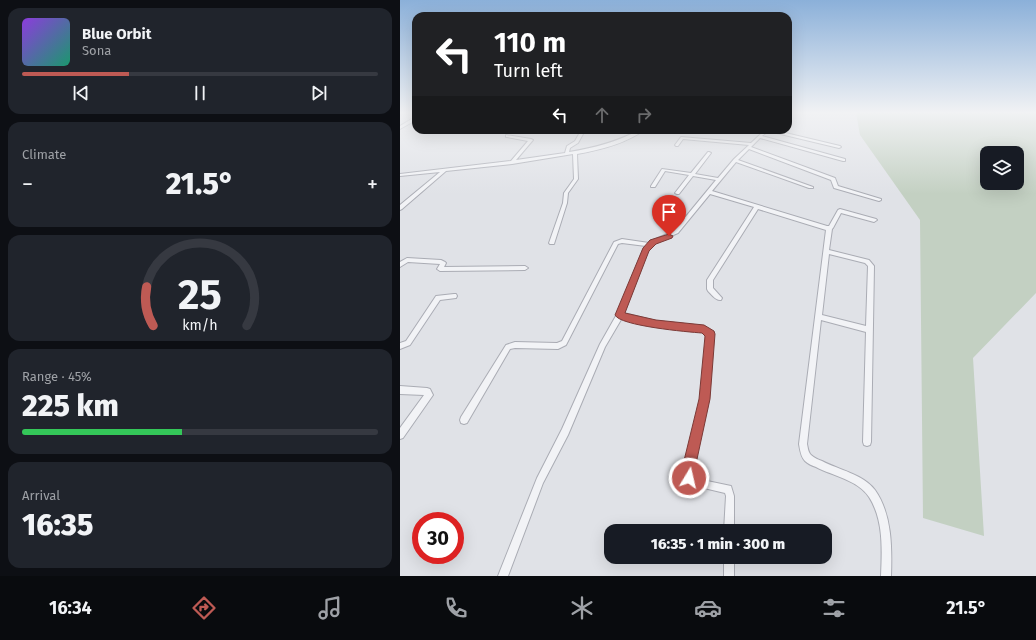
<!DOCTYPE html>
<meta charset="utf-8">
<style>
:root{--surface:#171b24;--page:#20242c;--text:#f1f3f6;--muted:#9ea1a6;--line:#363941;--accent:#be5a54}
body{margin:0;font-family:"Fira Sans",sans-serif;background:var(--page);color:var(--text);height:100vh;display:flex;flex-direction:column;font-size:15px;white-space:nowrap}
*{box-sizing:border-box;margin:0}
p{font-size:13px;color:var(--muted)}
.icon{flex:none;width:22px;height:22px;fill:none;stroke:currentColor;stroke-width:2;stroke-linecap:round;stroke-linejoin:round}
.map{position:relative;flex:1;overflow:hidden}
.drawer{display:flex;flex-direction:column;gap:8px;padding:8px;background:#0d0f14;width:400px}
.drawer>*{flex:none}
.top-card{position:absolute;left:12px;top:12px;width:380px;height:122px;border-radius:12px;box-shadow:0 4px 16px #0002;background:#202124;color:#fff;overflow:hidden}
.tools{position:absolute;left:580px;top:146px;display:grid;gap:8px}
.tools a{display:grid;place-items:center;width:44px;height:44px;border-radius:8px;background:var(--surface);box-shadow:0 4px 16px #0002;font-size:20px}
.speed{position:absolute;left:12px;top:512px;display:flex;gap:8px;font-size:20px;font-weight:700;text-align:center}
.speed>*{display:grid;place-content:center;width:52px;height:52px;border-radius:50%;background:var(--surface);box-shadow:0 4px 16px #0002;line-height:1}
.speed .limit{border:6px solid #d22;background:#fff;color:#111}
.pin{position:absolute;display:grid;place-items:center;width:34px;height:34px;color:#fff;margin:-41px -17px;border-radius:50% 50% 50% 0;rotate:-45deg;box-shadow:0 0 4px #0007}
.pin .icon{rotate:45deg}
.me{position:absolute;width:44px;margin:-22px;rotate:9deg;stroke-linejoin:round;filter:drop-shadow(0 0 3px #0008)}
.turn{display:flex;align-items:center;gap:14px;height:84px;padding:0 16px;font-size:18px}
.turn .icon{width:52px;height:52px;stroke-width:2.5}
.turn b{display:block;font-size:28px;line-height:34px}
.lanes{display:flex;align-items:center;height:38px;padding:0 16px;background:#0003;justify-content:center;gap:20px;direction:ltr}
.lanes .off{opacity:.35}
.big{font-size:30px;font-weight:800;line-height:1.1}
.drawer .card{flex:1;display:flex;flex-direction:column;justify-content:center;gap:6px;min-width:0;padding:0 14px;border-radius:12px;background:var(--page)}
.drawer .dial{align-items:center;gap:0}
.dial svg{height:104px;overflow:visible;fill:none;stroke:var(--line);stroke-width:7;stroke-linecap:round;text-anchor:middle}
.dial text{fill:var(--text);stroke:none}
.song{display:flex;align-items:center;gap:12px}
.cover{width:48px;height:48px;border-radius:6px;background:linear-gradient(135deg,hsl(270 70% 55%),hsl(160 70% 35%))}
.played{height:4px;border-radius:2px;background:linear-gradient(90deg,var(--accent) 30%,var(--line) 30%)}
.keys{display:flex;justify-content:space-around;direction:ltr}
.heat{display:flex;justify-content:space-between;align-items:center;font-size:22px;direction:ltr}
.charge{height:6px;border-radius:3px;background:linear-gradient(90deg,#34c759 45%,var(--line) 0)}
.trip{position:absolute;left:204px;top:524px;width:228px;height:40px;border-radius:12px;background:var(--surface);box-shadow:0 4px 16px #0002;font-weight:800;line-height:40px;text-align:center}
.tab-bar{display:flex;height:64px;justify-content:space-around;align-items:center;background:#090b0e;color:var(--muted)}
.tab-bar .icon{width:28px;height:28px}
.tab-bar .selected{color:var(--accent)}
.tab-bar b{font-size:18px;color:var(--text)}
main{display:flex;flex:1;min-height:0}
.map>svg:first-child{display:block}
</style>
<main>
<section class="drawer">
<div class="card">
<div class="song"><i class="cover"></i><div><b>Blue Orbit</b><p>Sona</p></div></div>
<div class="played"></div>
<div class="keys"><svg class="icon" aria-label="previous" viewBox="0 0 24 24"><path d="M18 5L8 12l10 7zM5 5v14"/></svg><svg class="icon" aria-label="pause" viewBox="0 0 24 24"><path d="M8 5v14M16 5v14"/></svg><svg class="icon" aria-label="next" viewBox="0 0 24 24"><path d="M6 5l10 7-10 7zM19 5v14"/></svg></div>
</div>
<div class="card"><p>Climate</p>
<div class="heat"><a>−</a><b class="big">21.5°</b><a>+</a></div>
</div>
<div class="card dial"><svg viewBox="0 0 100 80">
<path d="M14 69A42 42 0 1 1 86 69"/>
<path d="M14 69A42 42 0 0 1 9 39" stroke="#be5a54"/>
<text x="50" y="56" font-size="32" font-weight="700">25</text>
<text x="50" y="72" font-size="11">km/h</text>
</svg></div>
<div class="card"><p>Range · 45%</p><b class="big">225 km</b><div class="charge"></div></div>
<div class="card"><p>Arrival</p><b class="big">16:35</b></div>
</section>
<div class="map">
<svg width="636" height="576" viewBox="0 0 636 576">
<rect width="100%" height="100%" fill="#e0e2e7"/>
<path fill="#c3d0c2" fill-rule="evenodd" d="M456 113H636V293L573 358 584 536 523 518 520 220 460 135ZM587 153H617V183H587Z"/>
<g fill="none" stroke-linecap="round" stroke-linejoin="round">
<g stroke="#aaacb4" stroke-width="2">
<path id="minor" d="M15 117H16V120L0 129V126Z
M239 130H244C225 144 200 150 177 154L178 179 168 193 167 203 154 244H150L149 243 163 203 164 193 174 179 173 154 112 164 46 171 2 209 0 210V205L40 172 0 176V174L111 161 128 141 107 137H106V135L131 139 133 140 116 160 165 153 167 146 175 141 179 134 181 133 183 134 178 143 170 148 169 152C194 148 217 142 239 130Z
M365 130H373L440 146 441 147 439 148 368 131 362 136 445 159V161H443L360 138 351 147 435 178 438 186 481 199V200L479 201 434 188 431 180 349 149 338 160 413 187V188H409L336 162 312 191 427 226H429L438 210 440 209 476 219 477 220 474 222 441 213 433 228 432 229 429 250 469 260 474 266 471 442 470 445 467 446 464 445 463 442 466 332 421 320 407 444C408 448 408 452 411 455 414 458 419 460 422 461 439 470 463 474 475 490 492 514 492 548 491 576H481C482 551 484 520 469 497 458 480 433 476 416 467 413 466 408 464 405 461 401 457 400 450 399 444L426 230 358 209 313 280V288L322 298 321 300C316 301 311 294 308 291L307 289V280L354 207 310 194 278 233 255 243 248 251 224 313 256 321 304 326 312 332 313 334 309 399 292 473 293 478 331 486 334 496V531H324L326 496 325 493 287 484 284 473 301 399 307 335 302 332 256 327 222 318 205 347 168 435 143 483 108 576H98L137 478 162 429 200 344 217 314 243 250 246 246 222 243 218 244 166 345 158 349 115 348 110 349 67 423 64 424 61 423 60 420 61 417 106 345 115 342 157 343 162 341 214 242 222 239 249 243 251 241 274 231 316 180 293 176 279 194H277L275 193 289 175 265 171 255 187H251V186L262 169 291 173 308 152H309L311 153 295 174 318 178 334 159 349 145 283 139 278 146H276L275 145 281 137 351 143ZM429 254 465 263 468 266 466 326 422 315Z
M7 258 41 260 45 262 46 263 44 267 125 266 128 268 125 270 40 271 37 269 40 264 8 262 0 267V262Z
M54 294H56L57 296 56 298 40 300 10 345 0 349V343L6 341 36 296Z
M0 386 27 388 30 389 33 395 3 438 0 439V428L24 395 0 394Z
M324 557H334V576H324Z"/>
</g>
<use href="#minor" fill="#f2f3f6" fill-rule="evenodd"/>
</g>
<linearGradient id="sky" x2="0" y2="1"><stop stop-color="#8bb0d9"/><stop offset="0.58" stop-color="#f1f2f4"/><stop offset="1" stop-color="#f1f2f4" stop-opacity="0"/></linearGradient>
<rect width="636" height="194" fill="url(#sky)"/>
<path fill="#be5a54" stroke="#7c3a37" d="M269 234 273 236 272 238 256 244 249 251 225 313 256 320 304 325 314 331 315 334 310 399 294 473 293 482 289 484 284 482 281 473 299 399 305 336 302 333C288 332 220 326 215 315L243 248 250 240Z"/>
</svg>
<div class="tools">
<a><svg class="icon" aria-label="layers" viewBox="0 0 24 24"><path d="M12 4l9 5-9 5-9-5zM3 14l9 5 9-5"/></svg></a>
</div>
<div class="speed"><div class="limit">30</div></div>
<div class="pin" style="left:269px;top:236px;background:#d93025"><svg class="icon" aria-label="arrive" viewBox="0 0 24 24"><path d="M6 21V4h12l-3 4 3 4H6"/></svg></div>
<svg class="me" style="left:289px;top:478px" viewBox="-20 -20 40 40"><circle r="17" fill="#be5a54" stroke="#fff" stroke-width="3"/><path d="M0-11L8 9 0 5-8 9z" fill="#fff"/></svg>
<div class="trip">16:35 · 1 min · 300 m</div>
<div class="top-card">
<div class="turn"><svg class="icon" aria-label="left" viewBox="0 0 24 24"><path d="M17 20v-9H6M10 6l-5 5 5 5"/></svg><div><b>110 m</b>Turn left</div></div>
<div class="lanes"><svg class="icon" aria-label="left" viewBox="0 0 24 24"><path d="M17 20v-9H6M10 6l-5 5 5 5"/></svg><svg class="icon off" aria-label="ahead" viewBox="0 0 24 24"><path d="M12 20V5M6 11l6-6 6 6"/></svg><svg class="icon off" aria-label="right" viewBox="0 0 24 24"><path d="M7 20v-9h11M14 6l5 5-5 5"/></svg></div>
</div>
</div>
</main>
<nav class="tab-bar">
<b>16:34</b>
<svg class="icon selected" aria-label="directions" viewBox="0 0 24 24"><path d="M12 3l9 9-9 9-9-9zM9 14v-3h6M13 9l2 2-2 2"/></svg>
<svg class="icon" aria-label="music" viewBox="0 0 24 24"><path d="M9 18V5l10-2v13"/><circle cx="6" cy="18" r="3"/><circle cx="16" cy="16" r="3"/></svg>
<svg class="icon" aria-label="phone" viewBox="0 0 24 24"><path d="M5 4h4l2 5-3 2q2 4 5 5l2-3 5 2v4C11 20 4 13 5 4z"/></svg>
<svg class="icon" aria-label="climate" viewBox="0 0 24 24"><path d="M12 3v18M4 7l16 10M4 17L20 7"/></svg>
<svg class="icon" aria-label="car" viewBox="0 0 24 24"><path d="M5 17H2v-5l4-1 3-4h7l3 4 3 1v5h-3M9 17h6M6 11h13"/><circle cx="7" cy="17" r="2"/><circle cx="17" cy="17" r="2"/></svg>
<svg class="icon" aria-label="filters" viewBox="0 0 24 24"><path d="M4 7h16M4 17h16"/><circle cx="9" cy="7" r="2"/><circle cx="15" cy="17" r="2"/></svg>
<b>21.5°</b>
</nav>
